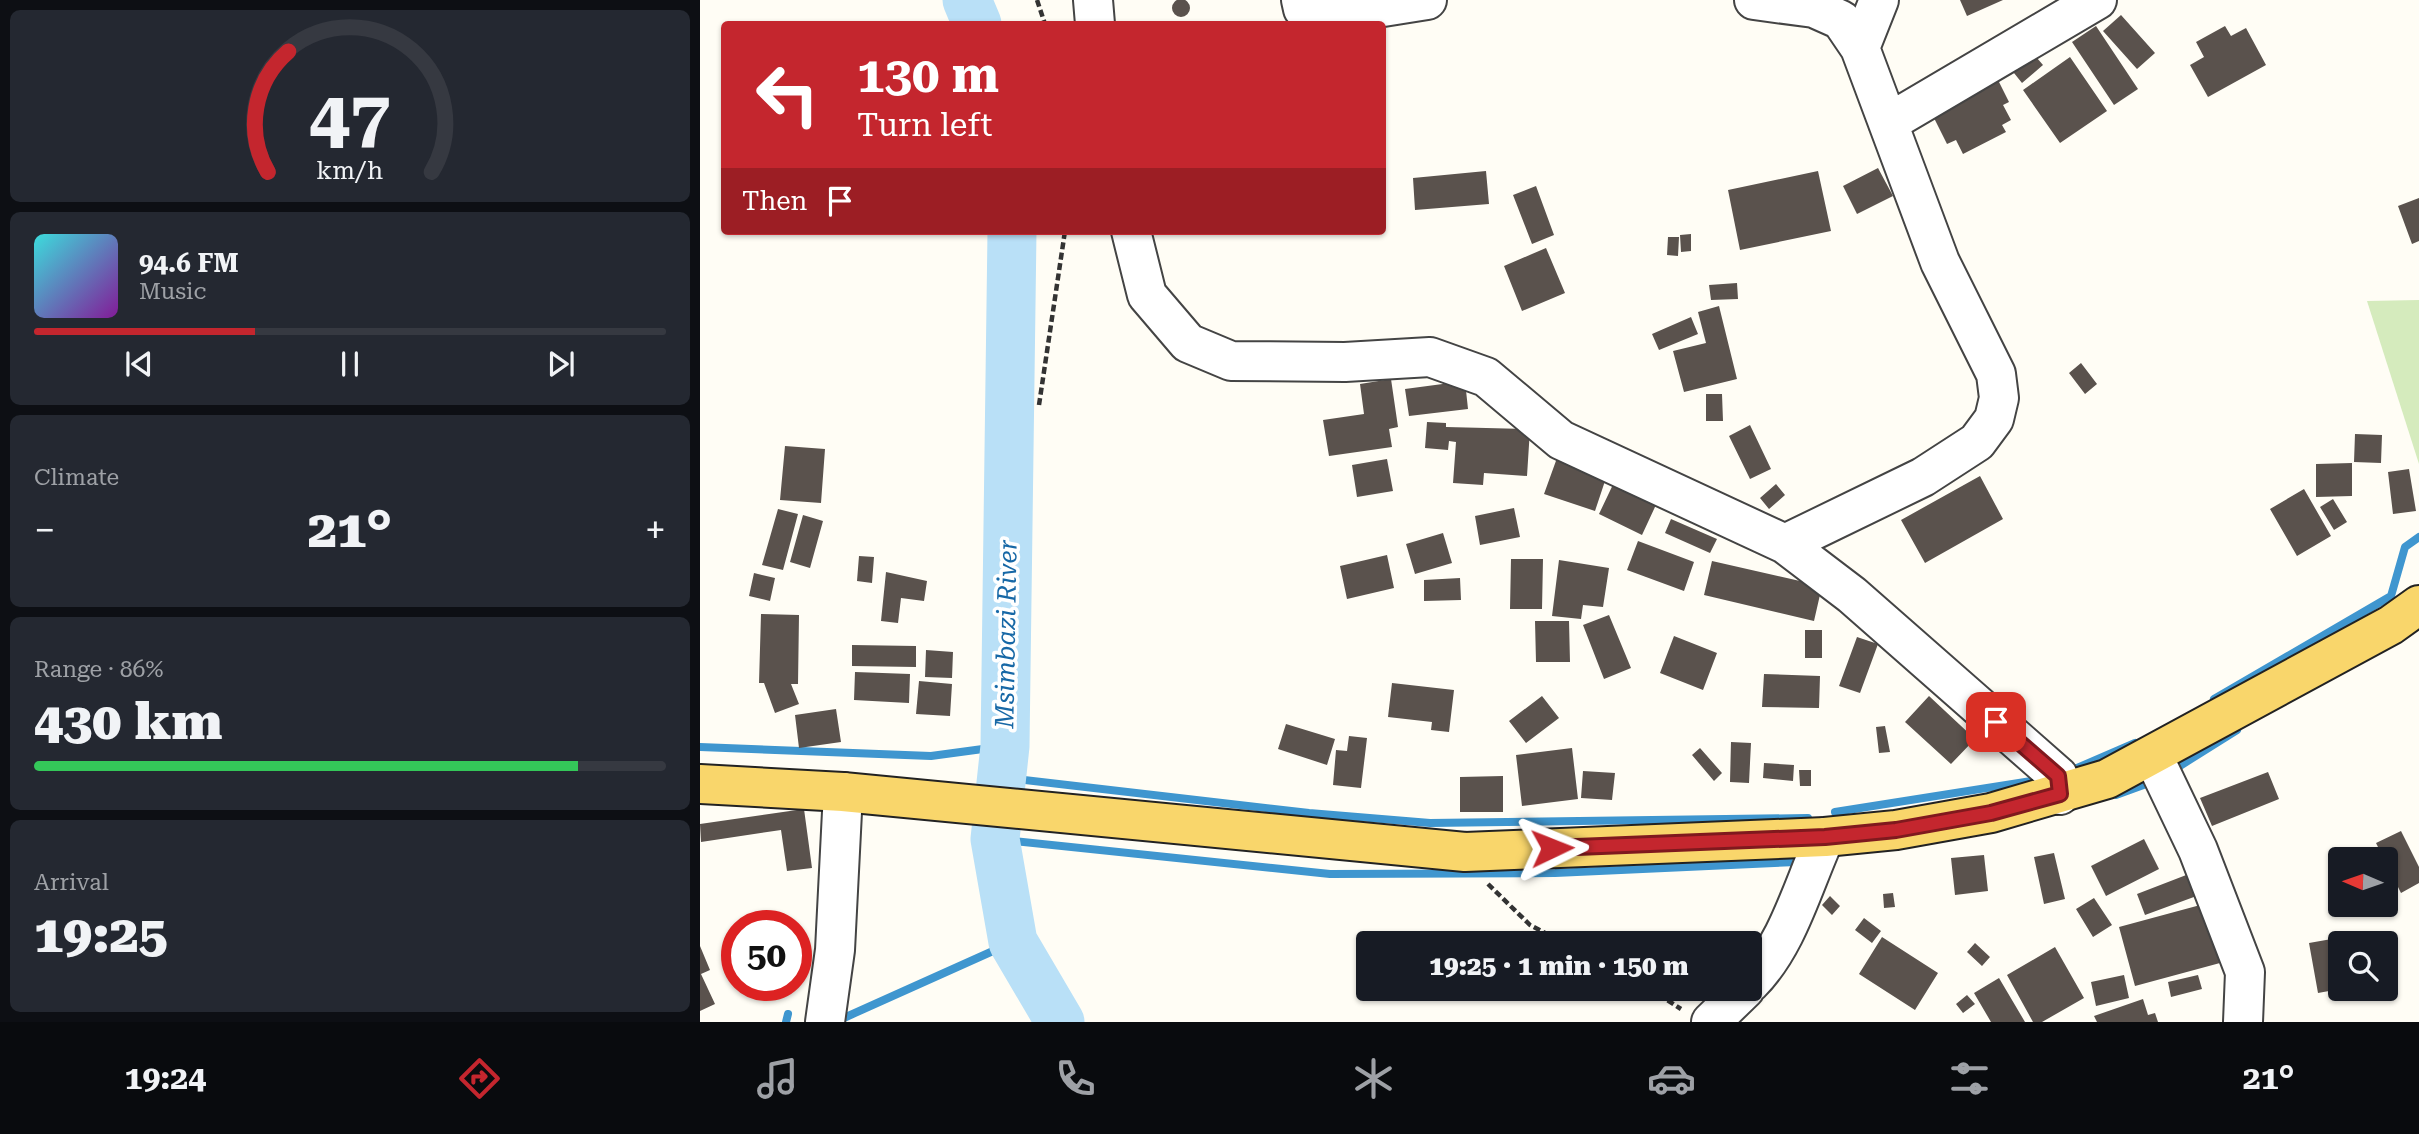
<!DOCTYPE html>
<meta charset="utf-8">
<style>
:root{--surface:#171b24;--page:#242831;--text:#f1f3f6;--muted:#9ea1a6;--line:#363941;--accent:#c4262e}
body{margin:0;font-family:"Roboto Serif",serif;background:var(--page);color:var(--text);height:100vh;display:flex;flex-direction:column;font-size:26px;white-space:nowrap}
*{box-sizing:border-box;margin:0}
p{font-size:23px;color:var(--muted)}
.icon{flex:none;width:38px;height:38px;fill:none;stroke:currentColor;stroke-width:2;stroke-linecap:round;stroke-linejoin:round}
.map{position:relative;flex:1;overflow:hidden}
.drawer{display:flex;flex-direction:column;gap:10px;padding:10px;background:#0d0f14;width:700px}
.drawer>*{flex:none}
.top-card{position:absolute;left:21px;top:21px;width:665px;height:214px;border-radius:7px;box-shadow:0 2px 5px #0004;background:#c4262e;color:#fff;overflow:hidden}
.needle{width:46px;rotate:272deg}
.fabs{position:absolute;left:1628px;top:847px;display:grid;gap:14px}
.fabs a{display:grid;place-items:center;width:70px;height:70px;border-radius:7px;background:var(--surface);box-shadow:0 2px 5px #0004;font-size:35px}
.speed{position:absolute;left:21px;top:910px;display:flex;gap:14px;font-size:35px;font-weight:700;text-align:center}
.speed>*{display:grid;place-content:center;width:91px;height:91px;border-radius:50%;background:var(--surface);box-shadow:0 2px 5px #0004;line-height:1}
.speed .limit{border:10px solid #d22;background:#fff;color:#111}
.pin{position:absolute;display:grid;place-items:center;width:60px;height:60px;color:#fff;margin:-30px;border-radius:14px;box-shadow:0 4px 10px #0006}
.me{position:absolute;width:77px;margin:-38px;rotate:88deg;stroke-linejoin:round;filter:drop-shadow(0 0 5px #0008)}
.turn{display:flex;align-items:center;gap:24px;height:147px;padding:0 21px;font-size:32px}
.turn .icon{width:91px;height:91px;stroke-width:2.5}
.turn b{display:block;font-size:49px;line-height:60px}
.then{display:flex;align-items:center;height:66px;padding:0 21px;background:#0003;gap:14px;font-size:26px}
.big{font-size:52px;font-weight:800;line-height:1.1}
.drawer .card{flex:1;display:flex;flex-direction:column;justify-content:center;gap:10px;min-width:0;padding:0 24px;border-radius:10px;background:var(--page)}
.drawer .dial{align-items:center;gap:0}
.dial svg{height:182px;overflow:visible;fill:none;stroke:var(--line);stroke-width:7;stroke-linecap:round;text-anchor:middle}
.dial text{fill:var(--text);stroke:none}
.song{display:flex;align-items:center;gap:21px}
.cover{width:84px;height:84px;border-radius:10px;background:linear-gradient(135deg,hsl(180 70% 55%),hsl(290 70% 35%))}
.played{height:7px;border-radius:4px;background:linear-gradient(90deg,var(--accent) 35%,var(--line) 35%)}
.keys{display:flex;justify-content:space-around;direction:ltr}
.heat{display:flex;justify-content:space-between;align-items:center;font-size:38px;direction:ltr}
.charge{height:10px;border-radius:5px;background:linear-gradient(90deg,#34c759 86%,var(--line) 0)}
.trip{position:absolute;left:656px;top:931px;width:406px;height:70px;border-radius:7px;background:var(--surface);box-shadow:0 2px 5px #0004;font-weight:800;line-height:70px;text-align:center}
.menu{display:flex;height:112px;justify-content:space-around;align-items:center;background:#090b0e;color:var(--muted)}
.menu .icon{width:49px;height:49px}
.menu .selected{color:var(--accent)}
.menu b{font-size:32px;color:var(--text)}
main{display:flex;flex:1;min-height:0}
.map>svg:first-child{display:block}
</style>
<main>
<section class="drawer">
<div class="card dial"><svg viewBox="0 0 100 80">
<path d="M14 69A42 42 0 1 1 86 69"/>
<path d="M14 69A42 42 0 0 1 23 16" stroke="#c4262e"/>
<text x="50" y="56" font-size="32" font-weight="700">47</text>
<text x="50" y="72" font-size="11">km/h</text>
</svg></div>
<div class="card">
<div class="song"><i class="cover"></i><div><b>94.6 FM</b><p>Music</p></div></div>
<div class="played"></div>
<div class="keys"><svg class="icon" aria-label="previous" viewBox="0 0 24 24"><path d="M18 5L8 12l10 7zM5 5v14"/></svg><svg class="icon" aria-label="pause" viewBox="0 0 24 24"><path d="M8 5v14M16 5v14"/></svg><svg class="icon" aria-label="next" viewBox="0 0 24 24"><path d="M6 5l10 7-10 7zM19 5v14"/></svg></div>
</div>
<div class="card"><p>Climate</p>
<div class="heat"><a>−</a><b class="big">21°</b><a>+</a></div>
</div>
<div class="card"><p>Range · 86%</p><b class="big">430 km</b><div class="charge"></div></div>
<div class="card"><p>Arrival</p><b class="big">19:25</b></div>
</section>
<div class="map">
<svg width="1719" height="1022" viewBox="0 0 1719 1022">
<rect width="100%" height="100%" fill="#fffdf5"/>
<path fill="#d5ebbd" d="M1719 300V464L1667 301Z"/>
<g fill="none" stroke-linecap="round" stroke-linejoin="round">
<path stroke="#3f96cf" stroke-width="8" d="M1514 699 1691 596 1705 547 1719 537
M0 747 231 756 305 746
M1475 769 1537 730
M1370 771 1435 743
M299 777 609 813 730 823 1108 818
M1416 795 1449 783
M1135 812 1337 780
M295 839 630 874 855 873 1096 862
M146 1017 313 942
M86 1022 88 1014"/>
<path stroke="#b9e0f7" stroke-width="49" d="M267 0 277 24
M312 231 305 746 295 839 313 942 360 1022"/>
</g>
<path fill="#5a524d" d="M472 8a9 9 0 1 1 18 0a9 9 0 1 1-18 0Z
M1260 0H1303L1267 16Z
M1421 15 1455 53 1437 69 1403 31Z
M1396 26 1438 89 1414 105 1372 42Z
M1525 26 1531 36 1546 28 1566 65 1508 97 1490 65 1504 57 1496 42Z
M1331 51 1343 65 1322 83 1310 68Z
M1370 57 1407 111 1360 143 1323 90Z
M1296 76 1309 102 1303 105 1311 120 1302 125 1306 132 1263 154 1256 140 1247 144 1234 118 1243 113 1239 106Z
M1178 168 1193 196 1157 214 1143 186Z
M786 171 789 204 715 210 713 178Z
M1118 171 1131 231 1040 250 1028 190Z
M836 186 854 235 832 244 813 195Z
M1719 198V241L1712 244 1698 206Z
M991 234V251L981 252 980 235Z
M968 237H979L978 256 967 255Z
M846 248 865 293 822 311 804 266Z
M1037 283 1038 299 1011 300 1009 285Z
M1019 306 1037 379 984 392 973 351 1006 343 998 312Z
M991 317 998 334 959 350 952 334Z
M1381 363 1397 384 1385 394 1369 373Z
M691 379 698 427 689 429 692 447 629 456 623 420 664 414 660 384Z
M765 381 768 409 709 416 705 389Z
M1006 394H1022L1023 421H1006Z
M727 422 746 423V427L830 429 827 476 784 473 783 485 753 483 756 442 749 441 748 450 725 448Z
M1050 425 1071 469 1050 479 1029 436Z
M1655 434 1682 435 1681 463 1654 462Z
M85 446 125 449 121 503 80 500Z
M857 458 907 475 895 511 844 494Z
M687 459 693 491 657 497 652 465Z
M1652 463V496L1616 497V464Z
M1709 469 1716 511 1693 514 1688 472Z
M918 474 961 494 942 535 899 514Z
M1280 476 1303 519 1225 563 1201 520Z
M1076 484 1085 495 1069 509 1060 498Z
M1604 489 1631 536 1597 556 1570 509Z
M1633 499 1647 522 1634 530 1620 507Z
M814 508 820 537 780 545 775 516Z
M78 509 98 514 83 570 62 565Z
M103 515 123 521 110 568 90 562Z
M971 519 1017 539 1010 553 965 533Z
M743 533 752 563 715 574 706 544Z
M938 541 994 562 984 591 927 570Z
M687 555 694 588 647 599 640 566Z
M159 556 174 557 172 583 157 581Z
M811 559H843L842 609H810Z
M859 560 909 568 903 607 883 605 881 619 852 616Z
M1012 561 1122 586 1114 621 1004 595Z
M186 572 227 581 224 601 201 598 198 623 181 621Z
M54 573 75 578 70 601 49 596Z
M760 578 761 600 724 601V580Z
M61 614 99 615 98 684H91L99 704 75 713 64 683H59Z
M909 615 931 668 904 679 883 625Z
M835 621H869L870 662H836Z
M1105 630H1122V658H1105Z
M974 636 1017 653 1003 690 960 673Z
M1157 637 1178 644 1160 693 1139 686Z
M152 645 216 646V667L152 666Z
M226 650 253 652 252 678 225 677Z
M155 672 210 674 209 703 154 700Z
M1064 674 1120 676 1119 708 1062 707Z
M219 681 252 684 250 716 216 714Z
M692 683 754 690 749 732 731 730 732 722 688 717Z
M842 696 859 718 826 743 809 721Z
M1229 696 1275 739 1251 764 1205 722Z
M136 709 141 742 99 748 95 715Z
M586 724 635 739 627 765 578 749Z
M1185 726 1190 752 1179 753 1176 727Z
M649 736 667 738 661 788 633 785 636 750 647 751Z
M1031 742 1051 743 1049 783 1030 782Z
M872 748 878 799 822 806 816 755Z
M1000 748 1022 773 1014 781 992 755Z
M1064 763 1094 765 1093 781 1063 778Z
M1099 770H1111V786H1100Z
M883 771 915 773 912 800 881 798Z
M1568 772 1579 799 1512 826 1500 798Z
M803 776V812H760V777Z
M104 809 112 868 87 871 81 830 1 842 0 824Z
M1701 831 1719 867V883L1701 893 1676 843Z
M1444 839 1459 869 1406 896 1391 866Z
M1354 853 1365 899 1344 904 1334 857Z
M1284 855 1288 891 1255 895 1251 858Z
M1494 872 1502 894 1445 915 1437 894Z
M1193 893 1195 907 1184 908 1183 894Z
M1130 896 1140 906 1132 915 1122 905Z
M1394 898 1412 925 1393 937 1376 909Z
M1504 904 1520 963 1435 986 1419 927Z
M1164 918 1181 931 1172 943 1155 930Z
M1182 937 1238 973 1215 1010 1159 974Z
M1643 937 1644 943H1640V989L1618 993 1609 943Z
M1275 943 1290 957 1282 966 1267 952Z
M0 946 10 970 1 974 15 1004 0 1011Z
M1355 947 1384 998 1342 1022H1333L1307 975Z
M1690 956 1697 966 1685 976V960Z
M1424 975 1429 998 1396 1006 1391 982Z
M1498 975 1502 989 1471 997 1468 982Z
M1299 978 1325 1022H1291L1274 993Z
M1267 995 1275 1004 1263 1013 1256 1004Z
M1443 999 1448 1015 1455 1013 1458 1022H1397L1394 1016Z"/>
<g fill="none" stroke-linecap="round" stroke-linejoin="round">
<g stroke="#444" stroke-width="42">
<path id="minor" d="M393 0 395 24
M601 0 603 9 614 18 727 0
M1054 0 1114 8 1141 20 1160 48 1240 262 1296 374 1299 398 1294 419 1277 442 1223 477 1085 544
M1160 48 1179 0
M1188 123 1397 0
M431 231 447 295 488 343 531 361 645 362 730 357 786 377 861 440 1085 544 1152 595 1358 776 1360 795
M1453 756 1498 850 1545 972 1543 1022
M1050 983C1088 945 1103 885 1125 837
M125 1022 135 950 143 792
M1011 1022 1045 989"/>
</g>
<g stroke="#222" stroke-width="42">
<path id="major" d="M0 784 143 792 765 852 1125 837 1196 830 1291 813 1407 779 1691 625 1719 605"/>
</g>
<path stroke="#333" stroke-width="4.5" stroke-dasharray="7 3.5" stroke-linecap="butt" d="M337 0 345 24
M339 405 365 231
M788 884 830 925 849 935 886 943
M950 989 981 1009"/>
<use href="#minor" stroke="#fff" stroke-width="38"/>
<use href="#major" stroke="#f9d66b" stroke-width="38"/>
</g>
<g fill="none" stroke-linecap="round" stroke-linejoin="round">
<g stroke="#7f191e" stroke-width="18">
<path id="route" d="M852 848 1125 837 1196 830 1291 813 1360 794 1358 776 1296 722"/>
</g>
<use href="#route" stroke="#c4262e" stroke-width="12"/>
</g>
<g text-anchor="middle" stroke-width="7" stroke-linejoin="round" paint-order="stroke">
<g font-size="26" font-style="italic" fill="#1768a6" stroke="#fff">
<text transform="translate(306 634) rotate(-89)" y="9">Msimbazi River</text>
</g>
</g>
</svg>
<div class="fabs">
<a><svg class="needle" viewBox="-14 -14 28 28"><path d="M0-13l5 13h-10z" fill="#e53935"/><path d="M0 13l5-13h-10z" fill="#9ea1a6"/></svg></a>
<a><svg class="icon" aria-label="search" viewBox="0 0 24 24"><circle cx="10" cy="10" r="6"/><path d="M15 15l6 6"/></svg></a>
</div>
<div class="speed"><div class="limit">50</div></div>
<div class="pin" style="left:1296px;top:722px;background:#d93025"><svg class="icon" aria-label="arrive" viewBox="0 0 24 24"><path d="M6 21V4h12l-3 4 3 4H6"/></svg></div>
<svg class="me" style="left:852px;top:848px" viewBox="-20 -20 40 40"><path d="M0-17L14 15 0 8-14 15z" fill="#c4262e" stroke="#fff" stroke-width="4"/></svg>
<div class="trip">19:25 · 1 min · 150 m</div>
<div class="top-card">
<div class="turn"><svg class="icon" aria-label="left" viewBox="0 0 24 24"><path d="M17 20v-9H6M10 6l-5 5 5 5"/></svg><div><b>130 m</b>Turn left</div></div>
<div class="then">Then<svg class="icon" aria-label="arrive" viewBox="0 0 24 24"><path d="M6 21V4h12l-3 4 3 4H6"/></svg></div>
</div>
</div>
</main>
<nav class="menu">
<b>19:24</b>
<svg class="icon selected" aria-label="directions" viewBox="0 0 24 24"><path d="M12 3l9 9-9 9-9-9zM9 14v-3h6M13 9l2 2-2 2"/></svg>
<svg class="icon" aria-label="music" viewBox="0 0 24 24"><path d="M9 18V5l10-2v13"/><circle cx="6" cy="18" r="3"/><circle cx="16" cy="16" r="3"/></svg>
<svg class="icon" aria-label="phone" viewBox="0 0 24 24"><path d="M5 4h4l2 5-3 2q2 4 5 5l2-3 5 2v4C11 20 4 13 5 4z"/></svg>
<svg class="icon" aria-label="climate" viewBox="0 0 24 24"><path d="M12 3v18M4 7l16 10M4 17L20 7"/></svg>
<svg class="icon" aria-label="car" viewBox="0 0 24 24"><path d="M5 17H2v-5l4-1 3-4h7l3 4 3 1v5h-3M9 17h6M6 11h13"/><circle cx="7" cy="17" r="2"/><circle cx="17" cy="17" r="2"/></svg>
<svg class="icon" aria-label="filters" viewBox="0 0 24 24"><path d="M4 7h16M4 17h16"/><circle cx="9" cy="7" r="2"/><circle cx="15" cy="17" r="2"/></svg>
<b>21°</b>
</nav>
